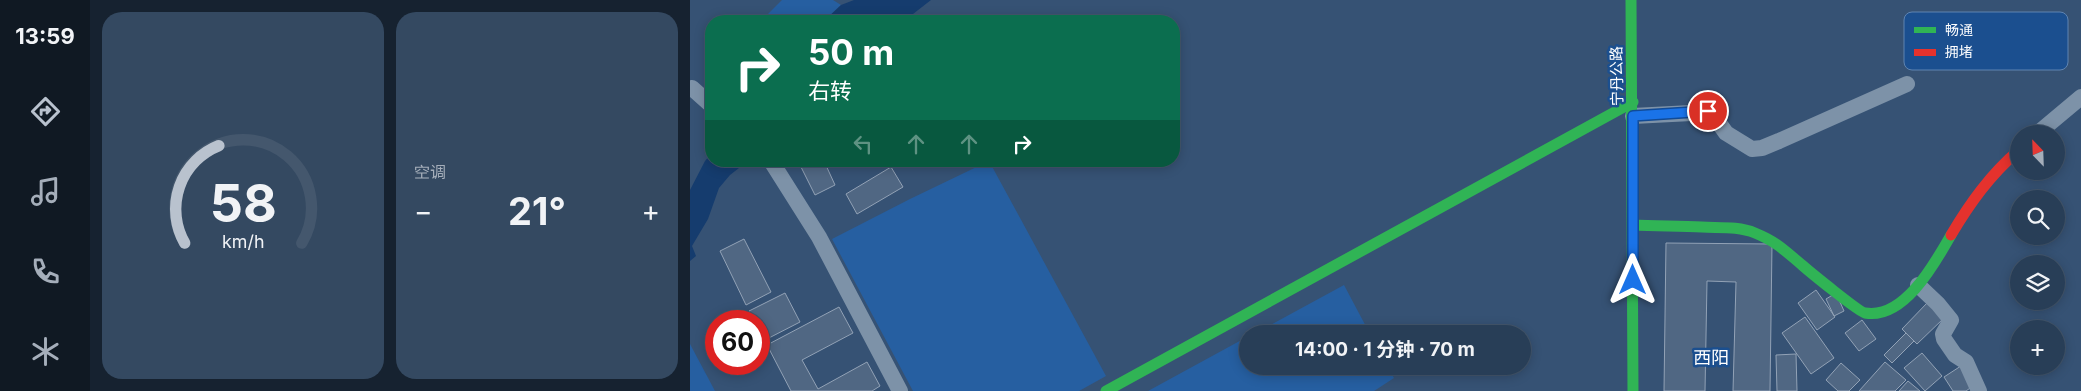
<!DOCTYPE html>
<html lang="zh">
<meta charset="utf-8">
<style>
:root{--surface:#283e57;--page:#344961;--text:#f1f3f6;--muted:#a5aeba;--line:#44576d;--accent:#b9c2ce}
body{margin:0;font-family:Inter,"Noto Sans SC",sans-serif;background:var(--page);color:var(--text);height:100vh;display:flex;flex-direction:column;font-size:19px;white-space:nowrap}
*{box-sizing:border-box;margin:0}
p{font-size:16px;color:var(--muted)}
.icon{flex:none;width:28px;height:28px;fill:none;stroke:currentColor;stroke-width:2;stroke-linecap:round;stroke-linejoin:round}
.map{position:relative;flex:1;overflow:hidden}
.side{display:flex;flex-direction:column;gap:12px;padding:12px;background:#162230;width:600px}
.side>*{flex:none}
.guide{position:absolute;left:15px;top:15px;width:475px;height:152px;border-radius:20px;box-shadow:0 2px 12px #0003,0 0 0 1px var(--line);background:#0b6e4f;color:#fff;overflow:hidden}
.needle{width:32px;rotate:337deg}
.tools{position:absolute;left:1320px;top:125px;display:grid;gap:10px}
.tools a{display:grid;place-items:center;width:55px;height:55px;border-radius:50%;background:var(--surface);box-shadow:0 2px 12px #0003,0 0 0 1px var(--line);font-size:25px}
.speed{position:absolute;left:15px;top:310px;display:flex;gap:10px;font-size:25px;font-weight:700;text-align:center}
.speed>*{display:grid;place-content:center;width:65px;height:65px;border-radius:50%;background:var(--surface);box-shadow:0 2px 12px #0003,0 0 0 1px var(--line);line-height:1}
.speed .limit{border:8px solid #d22;background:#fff;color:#111}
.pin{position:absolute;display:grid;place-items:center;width:42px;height:42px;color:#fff;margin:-21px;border:2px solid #fff;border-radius:50%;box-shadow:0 1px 5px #0007}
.me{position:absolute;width:55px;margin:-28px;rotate:0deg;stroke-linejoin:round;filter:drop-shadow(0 0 4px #0008)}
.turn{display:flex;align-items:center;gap:18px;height:105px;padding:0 20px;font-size:22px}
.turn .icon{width:65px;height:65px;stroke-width:2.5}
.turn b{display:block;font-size:35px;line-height:42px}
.lanes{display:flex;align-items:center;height:48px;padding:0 20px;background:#0003;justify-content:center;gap:25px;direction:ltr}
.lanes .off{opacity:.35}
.big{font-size:38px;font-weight:700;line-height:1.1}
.side .tile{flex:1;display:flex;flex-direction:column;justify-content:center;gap:8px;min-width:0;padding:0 18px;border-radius:20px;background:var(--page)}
.side .dial{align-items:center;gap:0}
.dial svg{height:130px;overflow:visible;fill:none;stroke:var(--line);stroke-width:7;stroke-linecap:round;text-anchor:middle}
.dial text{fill:var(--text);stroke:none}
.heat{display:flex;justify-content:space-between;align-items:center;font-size:28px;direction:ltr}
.side .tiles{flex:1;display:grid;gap:12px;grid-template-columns:repeat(2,1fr)}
.trip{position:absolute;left:549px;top:325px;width:292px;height:50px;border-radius:25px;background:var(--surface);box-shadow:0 2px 12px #0003,0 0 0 1px var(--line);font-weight:700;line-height:50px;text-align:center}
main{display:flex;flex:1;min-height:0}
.tab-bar{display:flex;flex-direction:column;width:90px;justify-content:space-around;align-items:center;background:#101923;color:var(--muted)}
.tab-bar .icon{width:35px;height:35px}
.tab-bar .selected{color:var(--accent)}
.tab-bar b{font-size:22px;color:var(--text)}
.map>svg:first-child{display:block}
</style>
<main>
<nav class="tab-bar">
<b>13:59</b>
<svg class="icon selected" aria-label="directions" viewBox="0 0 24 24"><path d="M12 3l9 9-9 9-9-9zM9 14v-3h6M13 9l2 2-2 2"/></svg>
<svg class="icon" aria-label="music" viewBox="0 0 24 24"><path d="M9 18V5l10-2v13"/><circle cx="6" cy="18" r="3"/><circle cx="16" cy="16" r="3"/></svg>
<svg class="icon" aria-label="phone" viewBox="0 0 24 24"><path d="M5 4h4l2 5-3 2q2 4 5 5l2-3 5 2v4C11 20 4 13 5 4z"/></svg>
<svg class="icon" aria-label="climate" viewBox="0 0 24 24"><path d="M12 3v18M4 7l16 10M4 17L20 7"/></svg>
</nav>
<section class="side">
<div class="tiles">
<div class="tile dial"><svg viewBox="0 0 100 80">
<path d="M14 69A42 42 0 1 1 86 69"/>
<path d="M14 69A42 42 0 0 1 35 9" stroke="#b9c2ce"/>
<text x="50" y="56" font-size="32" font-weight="700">58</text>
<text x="50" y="72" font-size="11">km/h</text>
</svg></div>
<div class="tile"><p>空调</p>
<div class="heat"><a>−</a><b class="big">21°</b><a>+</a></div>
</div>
</div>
</section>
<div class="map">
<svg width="1391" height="391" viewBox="0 0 1391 391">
<rect width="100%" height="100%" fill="#365274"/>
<path fill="#265fa1" d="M92 0H143L151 5 134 21H71Z
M299 161 416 376 389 391H223L142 239 220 199Z
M654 285 680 334H564Z
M557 337 558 366H697L704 378 684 391H458Z
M0 344 25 391H0Z"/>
<path fill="#153c6e" d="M164 0H241L214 21H134L151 5Z
M21 154V161H58L40 175 29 188 18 219 2 246 6 256 0 261V190L15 161Z"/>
<path fill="#506783" stroke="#92a2b6" d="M108 161H134L145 185 125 195Z
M201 167 213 187 167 214 156 194Z
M54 239 81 292 56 305 30 251Z
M976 243 1082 244 1080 391H1043L1046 282 1017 281 1015 391H974Z
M1126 290 1145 317 1127 330 1108 303Z
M95 293 110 322 75 340 69 329V321H64L59 311Z
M1146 293 1154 311 1144 316 1136 299Z
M1238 302 1254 318 1227 344 1212 329Z
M149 307 163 333 112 360 128 389 177 362 190 386 182 391H101L77 345Z
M1115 317 1144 358 1121 374 1092 333Z
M1172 320 1186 339 1169 351 1155 333Z
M1216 333 1224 341 1202 363 1194 355Z
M1232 353 1252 376 1235 391 1214 368Z
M1106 354 1107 391H1087L1086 355Z
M1195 362 1216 380 1205 391H1169Z
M1151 363 1170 380 1159 391H1148L1136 380Z
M1274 364 1287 383 1276 391H1263L1254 377Z
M1218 381 1230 391H1209Z"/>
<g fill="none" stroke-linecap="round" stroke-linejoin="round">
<path stroke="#7d92a8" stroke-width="16" d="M2 88 21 105
M943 116 1021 112 1036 133 1062 149 1072 148 1089 141 1217 84
M1347 134 1391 97
M81 161 129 237 210 391
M1228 285 1248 304 1261 320 1253 334 1254 339 1265 355 1276 362 1289 391"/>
<path stroke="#30b455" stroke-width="11" d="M941 0 943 391
M943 225C966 226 989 226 1012 227 1029 228 1048 226 1065 233 1087 242 1094 250 1112 265 1120 272 1169 312 1175 313 1214 320 1245 263 1261 235
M416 391 943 102"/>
<path stroke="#e5322d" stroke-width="11" d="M1261 235C1280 203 1300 175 1329 150"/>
</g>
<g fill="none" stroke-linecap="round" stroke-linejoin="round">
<g stroke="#114b97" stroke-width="12">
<path id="route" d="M943 280V116L1018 111"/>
</g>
<use href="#route" stroke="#1a73e8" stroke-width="9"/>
</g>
<g text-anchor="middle" stroke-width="5" stroke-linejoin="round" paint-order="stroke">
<g font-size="15" fill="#fff" stroke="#1b4f8f">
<text transform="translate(927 76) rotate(-91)" y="5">宁丹公路</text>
</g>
<g font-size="18" fill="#fff" stroke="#1b4f8f">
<text x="1021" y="364">西阳</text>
</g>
</g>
<rect x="1214" y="12" width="164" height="58" rx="8" fill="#1b4f8f" stroke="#5f84b1" stroke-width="1"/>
<rect x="1224" y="27" width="22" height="6" fill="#30b455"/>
<rect x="1224" y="49" width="22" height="7" fill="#e5322d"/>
<g font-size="14" fill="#fff">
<text x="1255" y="35">畅通</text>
<text x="1255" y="57">拥堵</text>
</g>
</svg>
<div class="tools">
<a><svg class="needle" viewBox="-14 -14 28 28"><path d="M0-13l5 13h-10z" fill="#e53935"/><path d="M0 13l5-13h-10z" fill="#a5aeba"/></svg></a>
<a><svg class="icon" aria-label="search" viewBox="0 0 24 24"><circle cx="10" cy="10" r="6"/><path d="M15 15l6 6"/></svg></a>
<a><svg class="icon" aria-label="layers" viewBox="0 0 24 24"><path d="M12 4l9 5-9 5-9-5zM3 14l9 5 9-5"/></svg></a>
<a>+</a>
</div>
<div class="speed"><div class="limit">60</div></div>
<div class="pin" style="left:1018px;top:111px;background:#d93025"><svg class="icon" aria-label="arrive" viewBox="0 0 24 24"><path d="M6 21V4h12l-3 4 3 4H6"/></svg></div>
<svg class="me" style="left:943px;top:280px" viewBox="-20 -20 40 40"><path d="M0-17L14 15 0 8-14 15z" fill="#1a73e8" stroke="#fff" stroke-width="4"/></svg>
<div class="trip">14:00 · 1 分钟 · 70 m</div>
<div class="guide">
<div class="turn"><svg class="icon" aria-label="right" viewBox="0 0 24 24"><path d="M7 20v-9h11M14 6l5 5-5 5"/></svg><div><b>50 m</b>右转</div></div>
<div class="lanes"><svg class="icon off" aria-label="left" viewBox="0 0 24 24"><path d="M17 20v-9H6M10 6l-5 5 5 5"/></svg><svg class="icon off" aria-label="ahead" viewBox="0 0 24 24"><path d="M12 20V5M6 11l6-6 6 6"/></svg><svg class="icon off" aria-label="ahead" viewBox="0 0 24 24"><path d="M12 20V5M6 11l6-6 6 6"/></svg><svg class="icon" aria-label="right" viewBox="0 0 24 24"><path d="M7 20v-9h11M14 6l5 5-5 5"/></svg></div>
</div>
</div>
</main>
